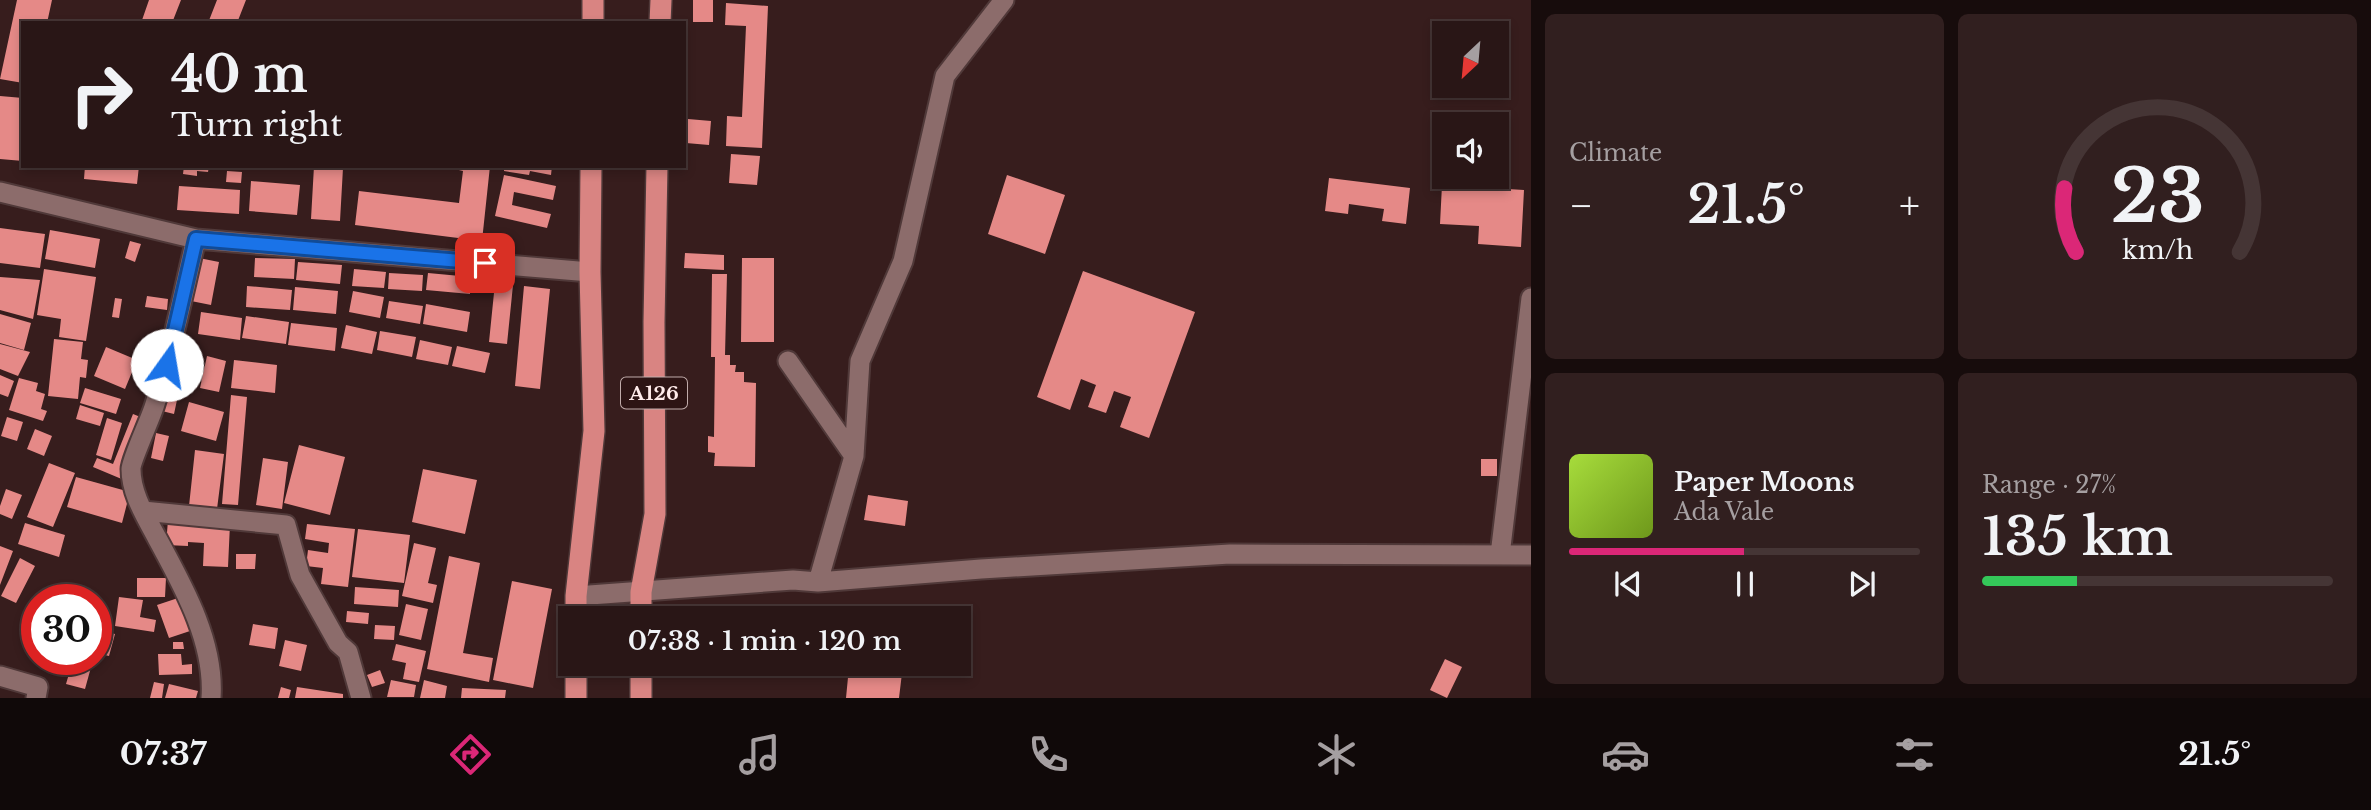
<!DOCTYPE html>
<meta charset="utf-8">
<style>
:root{--surface:#291616;--page:#311f1f;--text:#f1f3f6;--muted:#a59fa1;--line:#453535;--accent:#db2777}
body{margin:0;font-family:"Libre Baskerville",serif;background:var(--page);color:var(--text);height:100vh;display:flex;flex-direction:column;font-size:26px;white-space:nowrap}
*{box-sizing:border-box;margin:0}
p{font-size:23px;color:var(--muted)}
.icon{flex:none;width:38px;height:38px;fill:none;stroke:currentColor;stroke-width:2;stroke-linecap:round;stroke-linejoin:round}
.map{position:relative;flex:1;overflow:hidden}
.details{display:flex;flex-direction:column;gap:14px;padding:14px;background:#170c0c;width:840px}
.details>*{flex:none}
.hud{position:absolute;left:21px;top:21px;width:665px;height:147px;border-radius:0px;box-shadow:0 4px 10px #0003,0 0 0 2px var(--line);background:#291616;color:var(--text);overflow:hidden}
.needle{width:46px;rotate:206deg}
.fabs{position:absolute;left:1432px;top:21px;display:grid;gap:14px}
.fabs a{display:grid;place-items:center;width:77px;height:77px;border-radius:0px;background:var(--surface);box-shadow:0 4px 10px #0003,0 0 0 2px var(--line);font-size:35px}
.speed{position:absolute;left:21px;top:584px;display:flex;gap:14px;font-size:35px;font-weight:700;text-align:center}
.speed>*{display:grid;place-content:center;width:91px;height:91px;border-radius:50%;background:var(--surface);box-shadow:0 4px 10px #0003,0 0 0 2px var(--line);line-height:1}
.speed .limit{border:10px solid #d22;background:#fff;color:#111}
.pin{position:absolute;display:grid;place-items:center;width:60px;height:60px;color:#fff;margin:-30px;border-radius:14px;box-shadow:0 4px 10px #0006}
.me{position:absolute;width:77px;margin:-38px;rotate:13deg;stroke-linejoin:round;filter:drop-shadow(0 0 5px #0008)}
.turn{display:flex;align-items:center;gap:24px;height:147px;padding:0 35px;font-size:32px}
.turn .icon{width:91px;height:91px;stroke-width:2.5}
.turn b{display:block;font-size:49px;line-height:60px}
.big{font-size:52px;font-weight:600;line-height:1.1}
.details .widget{flex:1;display:flex;flex-direction:column;justify-content:center;gap:10px;min-width:0;padding:0 24px;border-radius:10px;background:var(--page)}
.details .dial{align-items:center;gap:0}
.dial svg{height:182px;overflow:visible;fill:none;stroke:var(--line);stroke-width:7;stroke-linecap:round;text-anchor:middle}
.dial text{fill:var(--text);stroke:none}
.song{display:flex;align-items:center;gap:21px}
.cover{width:84px;height:84px;border-radius:10px;background:linear-gradient(135deg,hsl(80 70% 55%),hsl(80 70% 35%))}
.played{height:7px;border-radius:4px;background:linear-gradient(90deg,var(--accent) 50%,var(--line) 50%)}
.keys{display:flex;justify-content:space-around;direction:ltr}
.heat{display:flex;justify-content:space-between;align-items:center;font-size:38px;direction:ltr}
.charge{height:10px;border-radius:5px;background:linear-gradient(90deg,#34c759 27%,var(--line) 0)}
.details .tiles{flex:1;display:grid;gap:14px;grid-template-columns:repeat(2,1fr)}
.trip{position:absolute;left:558px;top:606px;width:413px;height:70px;border-radius:0px;background:var(--surface);box-shadow:0 4px 10px #0003,0 0 0 2px var(--line);font-weight:600;line-height:70px;text-align:center}
.dock{display:flex;height:112px;justify-content:space-around;align-items:center;background:#100909;color:var(--muted)}
.dock .icon{width:49px;height:49px}
.dock .selected{color:var(--accent)}
.dock b{font-size:32px;color:var(--text)}
main{display:flex;flex:1;min-height:0}
.map>svg:first-child{display:block}
</style>
<main>
<div class="map">
<svg width="1531" height="698" viewBox="0 0 1531 698">
<rect width="100%" height="100%" fill="#371d1d"/>
<path fill="#e58987" d="M17 0H52L47 23H23V83L0 79Z
M149 0H181L172 23H141Z
M217 0H246L237 23H208Z
M693 0H713V22H693Z
M726 3 768 6 762 148 726 146 727 116 742 117 746 26 725 25Z
M0 96 23 98V161L0 159Z
M688 119 711 121 709 145 686 143Z
M731 154 760 156 757 185 729 183Z
M85 166H139L137 184 84 179Z
M184 166H209L208 172 197 171V176L183 174Z
M314 166 343 168 340 221 311 219Z
M442 166H490L482 241 355 225 359 191 459 203 463 171Z
M504 166H552L551 175 530 171 529 175 504 171Z
M227 171 242 172 241 183 226 182Z
M504 175 556 186 553 200 514 192 512 205 551 214 547 228 495 216Z
M1007 175 1065 195 1045 254 988 234Z
M1329 178 1410 188 1406 224 1382 221 1384 209 1349 204 1348 214 1325 211Z
M251 181 300 185 297 215 249 211Z
M1442 185 1524 190 1521 247 1478 244 1479 226 1440 224Z
M179 186 240 190 239 214 177 210Z
M0 228 45 234 40 268 0 263Z
M50 230 100 239 95 268 45 259Z
M130 241 141 244 135 262 125 258Z
M685 253 724 255V270L684 268Z
M199 258 219 262 211 305 191 301Z
M255 258 295 259 294 279 254 277Z
M742 258H774V342H741Z
M298 262 342 265 340 284 296 280Z
M44 269 96 277 86 341 59 337 61 319 37 315Z
M354 269 386 272 384 288 352 286Z
M1083 271 1195 312 1149 438 1120 427 1131 397 1114 391 1106 413 1088 407 1096 385 1081 379 1070 410 1037 397Z
M389 273 423 275 422 291 388 289Z
M428 273 471 277 470 294 426 290Z
M712 274H727L725 355H730V365H736L735 372H744V382L756 383 755 467 714 466 715 453 708 452V436L714 437 715 357H711Z
M0 277 40 280 33 319 0 310Z
M495 283 513 285 507 344 489 342Z
M247 286 292 290 290 310 246 307Z
M524 286 550 289 540 389 515 386Z
M295 287 338 291 336 314 293 310Z
M353 291 384 297 380 318 349 312Z
M147 296 168 299 167 310 145 307Z
M115 298 122 299 119 318 112 317Z
M389 301 423 306 420 324 386 318Z
M426 304 470 312 467 332 423 324Z
M201 312 242 318 240 340 198 334Z
M0 314 31 323 24 350 0 343Z
M246 316 289 322 286 344 242 338Z
M291 323 337 328 335 351 288 345Z
M346 325 377 332 372 354 341 348Z
M380 331 416 337 412 357 377 350Z
M54 339 83 342 81 359 88 360 86 378 80 377 78 399 48 396Z
M420 340 452 347 448 365 416 359Z
M0 344 30 352 18 376 0 369Z
M457 346 490 353 485 373 452 366Z
M106 347 137 360 125 389 94 376Z
M207 356 226 361 219 392 200 388Z
M234 360 277 365 275 393 231 388Z
M0 375 14 381 8 397 0 394Z
M19 378 38 383 36 391 45 394 41 409 47 411 43 421 9 410Z
M85 388 121 399 116 414 80 403Z
M231 395 247 397 238 505 222 504Z
M165 397 177 400 174 414 162 411Z
M189 402 224 412 216 441 181 431Z
M80 405 104 413 100 426 76 419Z
M133 414 148 420 124 480 93 467 97 458 113 464Z
M7 417 23 422 17 441 1 436Z
M107 418 122 423 111 460 96 455Z
M35 429 52 436 44 456 27 449Z
M156 433 169 436 163 461 151 458Z
M299 445 345 457 330 515 284 503Z
M195 450 224 454 217 509 189 506Z
M263 458 288 462 282 509 256 505Z
M1481 459H1497V476H1481Z
M49 463 75 473 53 527 27 517Z
M423 469 477 480 465 534 412 522Z
M76 477 130 492 122 523 67 507Z
M6 489 22 495 12 519 0 514V506Z
M868 495 908 501 905 526 864 520Z
M168 520 230 524 228 567 203 566 204 543 188 542V546L166 545Z
M25 523 65 535 59 557 18 544Z
M307 524 355 529 348 587 321 584 323 568 306 566 308 550 328 553 329 543 305 539Z
M358 529 410 535 404 583 352 577Z
M414 543 436 548 428 583 437 585 433 603 402 596Z
M0 546 13 551 0 585Z
M236 554H256L255 569H236Z
M449 556 480 563 463 653 493 658 489 682 427 669Z
M20 558 35 566 16 603 1 596Z
M137 578H166L165 597H137Z
M512 581 552 589 533 688 493 680Z
M355 587 399 590 398 607 354 604Z
M119 597 143 600 140 617 156 620 154 632 115 626Z
M181 597 193 630 169 638 157 605Z
M406 604 428 609 421 640 399 635Z
M347 611 369 613 368 624 346 622Z
M253 624 278 628 275 649 249 645Z
M375 625 395 626 394 640 374 639Z
M96 629 115 634 109 656 96 653Z
M285 640 307 645 301 671 279 666Z
M173 642H183L184 649H173Z
M396 644 426 651 419 682 403 679 406 663 392 660Z
M158 654H181L182 665 192 664V674L159 675Z
M1445 659 1462 667 1447 698 1430 690Z
M73 660H93L85 689 66 684Z
M849 667 902 673 899 698H846Z
M380 670 385 683 372 687 367 675Z
M391 680 416 685 414 697H387Z
M424 680 447 686 445 698H420Z
M154 682 164 684 162 698H150Z
M169 684 198 691 196 698H165Z
M281 687 291 690 289 698H278Z
M297 687 343 694V698H295Z
M462 688 506 690 505 698H461Z"/>
<g fill="none" stroke-linecap="round" stroke-linejoin="round">
<g stroke="#503939" stroke-width="23">
<path id="street" d="M0 192 196 239 590 272
M196 239C183 294 172 350 155 404 151 418 131 460 131 469 131 494 146 517 157 538 183 586 215 642 211 698
M788 361 854 456 860 361 903 261 945 76 1004 0
M143 511 286 525 300 575 338 643 348 652 361 698
M1500 555 1531 298
M818 582 854 456
M576 596 793 580 818 582 981 569 1230 554 1531 555
M0 676 38 687 36 698"/>
</g>
<g stroke="#503939" stroke-width="24">
<path id="highway" d="M593 23V0
M660 23 661 0
M576 618V596L594 431 590 272 591 166
M641 618V592L655 514 654 322 657 166
M576 663V698
M641 698V663"/>
</g>
<use href="#street" stroke="#8c6c6b" stroke-width="19"/>
<use href="#highway" stroke="#d98482" stroke-width="21"/>
</g>
<g fill="none" stroke-linecap="round" stroke-linejoin="round">
<g stroke="#114b97" stroke-width="18">
<path id="route" d="M167 365 196 239 485 263"/>
</g>
<use href="#route" stroke="#1a73e8" stroke-width="12"/>
</g>
<g text-anchor="middle" stroke-width="7" stroke-linejoin="round" paint-order="stroke">
<rect fill="#2d1414" stroke="#c0abaa" stroke-width="2" x="621" y="377.5" width="66" height="31" rx="5"/>
<g font-size="19" font-weight="bold" fill="#ffeceb">
<text x="654" y="400">A126</text>
</g>
</g>
</svg>
<div class="fabs">
<a><svg class="needle" viewBox="-14 -14 28 28"><path d="M0-13l5 13h-10z" fill="#e53935"/><path d="M0 13l5-13h-10z" fill="#a59fa1"/></svg></a>
<a><svg class="icon" aria-label="sound" viewBox="0 0 24 24"><path d="M4 9h4l5-4v14l-5-4H4zM17 9q2 3 0 6"/></svg></a>
</div>
<div class="speed"><div class="limit">30</div></div>
<div class="pin" style="left:485px;top:263px;background:#d93025"><svg class="icon" aria-label="arrive" viewBox="0 0 24 24"><path d="M6 21V4h12l-3 4 3 4H6"/></svg></div>
<svg class="me" style="left:167px;top:365px" viewBox="-20 -20 40 40"><circle r="19" fill="#fff"/><path d="M0-13L10 11 0 6-10 11z" fill="#1a73e8"/></svg>
<div class="trip">07:38 · 1 min · 120 m</div>
<div class="hud">
<div class="turn"><svg class="icon" aria-label="right" viewBox="0 0 24 24"><path d="M7 20v-9h11M14 6l5 5-5 5"/></svg><div><b>40 m</b>Turn right</div></div>
</div>
</div>
<section class="details">
<div class="tiles">
<div class="widget"><p>Climate</p>
<div class="heat"><a>−</a><b class="big">21.5°</b><a>+</a></div>
</div>
<div class="widget dial"><svg viewBox="0 0 100 80">
<path d="M14 69A42 42 0 1 1 86 69"/>
<path d="M14 69A42 42 0 0 1 9 41" stroke="#db2777"/>
<text x="50" y="56" font-size="32" font-weight="700">23</text>
<text x="50" y="72" font-size="11">km/h</text>
</svg></div>
<div class="widget">
<div class="song"><i class="cover"></i><div><b>Paper Moons</b><p>Ada Vale</p></div></div>
<div class="played"></div>
<div class="keys"><svg class="icon" aria-label="previous" viewBox="0 0 24 24"><path d="M18 5L8 12l10 7zM5 5v14"/></svg><svg class="icon" aria-label="pause" viewBox="0 0 24 24"><path d="M8 5v14M16 5v14"/></svg><svg class="icon" aria-label="next" viewBox="0 0 24 24"><path d="M6 5l10 7-10 7zM19 5v14"/></svg></div>
</div>
<div class="widget"><p>Range · 27%</p><b class="big">135 km</b><div class="charge"></div></div>
</div>
</section>
</main>
<nav class="dock">
<b>07:37</b>
<svg class="icon selected" aria-label="directions" viewBox="0 0 24 24"><path d="M12 3l9 9-9 9-9-9zM9 14v-3h6M13 9l2 2-2 2"/></svg>
<svg class="icon" aria-label="music" viewBox="0 0 24 24"><path d="M9 18V5l10-2v13"/><circle cx="6" cy="18" r="3"/><circle cx="16" cy="16" r="3"/></svg>
<svg class="icon" aria-label="phone" viewBox="0 0 24 24"><path d="M5 4h4l2 5-3 2q2 4 5 5l2-3 5 2v4C11 20 4 13 5 4z"/></svg>
<svg class="icon" aria-label="climate" viewBox="0 0 24 24"><path d="M12 3v18M4 7l16 10M4 17L20 7"/></svg>
<svg class="icon" aria-label="car" viewBox="0 0 24 24"><path d="M5 17H2v-5l4-1 3-4h7l3 4 3 1v5h-3M9 17h6M6 11h13"/><circle cx="7" cy="17" r="2"/><circle cx="17" cy="17" r="2"/></svg>
<svg class="icon" aria-label="filters" viewBox="0 0 24 24"><path d="M4 7h16M4 17h16"/><circle cx="9" cy="7" r="2"/><circle cx="15" cy="17" r="2"/></svg>
<b>21.5°</b>
</nav>
